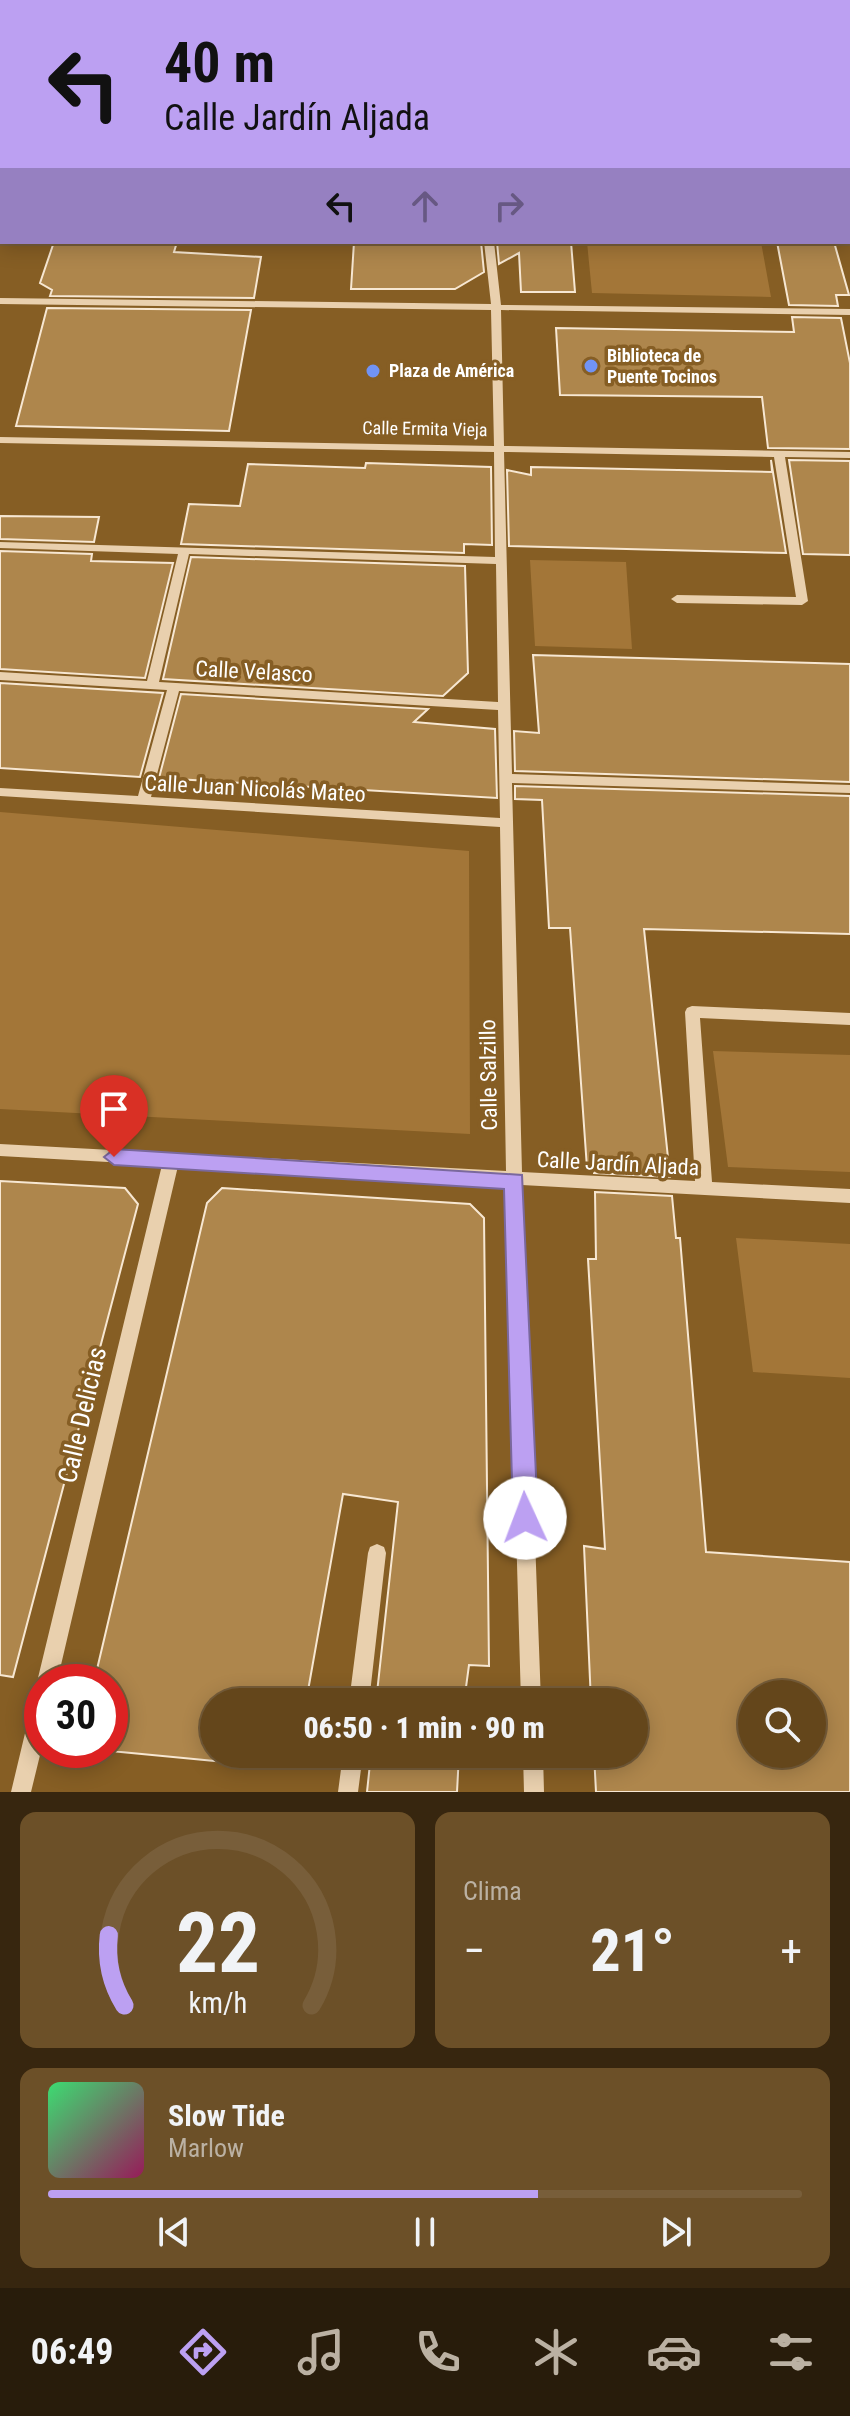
<!DOCTYPE html>
<html lang="es">
<meta charset="utf-8">
<style>
:root{--surface:#64461b;--page:#6c5028;--text:#f1f3f6;--muted:#bbb1a3;--line:#785e3a;--accent:#bca0f2}
body{margin:0;font-family:"Roboto Condensed",sans-serif;background:var(--page);color:var(--text);height:100vh;display:flex;flex-direction:column;font-size:30px;white-space:nowrap}
*{box-sizing:border-box;margin:0}
p{font-size:26px;color:var(--muted)}
.icon{flex:none;width:44px;height:44px;fill:none;stroke:currentColor;stroke-width:2;stroke-linecap:round;stroke-linejoin:round}
.map{position:relative;height:1792px;overflow:hidden}
.panel{display:flex;flex-direction:column;gap:20px;padding:20px;background:#37260f;flex:1}
.panel>*{flex:none}
.top-card{position:absolute;left:0px;top:0px;width:850px;height:244px;box-shadow:0 4px 20px #0003,0 0 0 2px var(--line);background:#bca0f2;color:#111;overflow:hidden}
.buttons{position:absolute;left:738px;top:1680px;display:grid;gap:16px}
.buttons a{display:grid;place-items:center;width:88px;height:88px;border-radius:50%;background:var(--surface);box-shadow:0 4px 20px #0003,0 0 0 2px var(--line);font-size:40px}
.speed{position:absolute;left:24px;top:1664px;display:flex;gap:16px;font-size:40px;font-weight:700;text-align:center}
.speed>*{display:grid;place-content:center;width:104px;height:104px;border-radius:50%;background:var(--surface);box-shadow:0 4px 20px #0003,0 0 0 2px var(--line);line-height:1}
.speed .limit{border:12px solid #d22;background:#fff;color:#111}
.pin{position:absolute;display:grid;place-items:center;width:68px;height:68px;color:#fff;margin:-82px -34px;border-radius:50% 50% 50% 0;rotate:-45deg;box-shadow:0 0 8px #0007}
.pin .icon{rotate:45deg}
.me{position:absolute;width:88px;margin:-44px;rotate:358deg;stroke-linejoin:round;filter:drop-shadow(0 0 6px #0008)}
.turn{display:flex;align-items:center;gap:28px;height:168px;padding:0 32px;font-size:36px}
.turn .icon{width:104px;height:104px;stroke-width:2.5}
.turn b{display:block;font-size:56px;line-height:68px}
.lanes{display:flex;align-items:center;height:76px;padding:0 32px;background:#0003;justify-content:center;gap:40px;direction:ltr}
.lanes .off{opacity:.35}
.big{font-size:60px;font-weight:800;line-height:1.1}
.panel .card{flex:1;display:flex;flex-direction:column;justify-content:center;gap:12px;min-width:0;padding:0 28px;border-radius:16px;background:var(--page)}
.panel .dial{align-items:center;gap:0}
.dial svg{height:208px;overflow:visible;fill:none;stroke:var(--line);stroke-width:7;stroke-linecap:round;text-anchor:middle}
.dial text{fill:var(--text);stroke:none}
.song{display:flex;align-items:center;gap:24px}
.cover{width:96px;height:96px;border-radius:12px;background:linear-gradient(135deg,hsl(140 70% 55%),hsl(330 70% 35%))}
.played{height:8px;border-radius:4px;background:linear-gradient(90deg,var(--accent) 65%,var(--line) 65%)}
.keys{display:flex;justify-content:space-around;direction:ltr}
.heat{display:flex;justify-content:space-between;align-items:center;font-size:44px;direction:ltr}
.panel .tiles{flex:1;display:grid;gap:20px;grid-template-columns:1fr 1fr}
.card:last-child{grid-column:span 2}
.trip{position:absolute;left:200px;top:1688px;width:448px;height:80px;border-radius:40px;background:var(--surface);box-shadow:0 4px 20px #0003,0 0 0 2px var(--line);font-weight:800;line-height:80px;text-align:center}
.tab-bar{display:flex;height:128px;justify-content:space-around;align-items:center;background:#281c0b;color:var(--muted)}
.tab-bar .icon{width:56px;height:56px}
.tab-bar .on{color:var(--accent)}
.tab-bar b{font-size:36px;color:var(--text)}
.map>svg:first-child{display:block}
</style>
<div class="map">
<svg width="850" height="1792" viewBox="0 0 850 1792">
<rect width="100%" height="100%" fill="#865e24"/>
<path fill="#a37638" d="M587 242H761L771 297 592 293Z
M530 560 626 562 632 649 535 646Z
M0 812 469 851 470 1134 0 1109Z
M713 1051 850 1055V1172L728 1167Z
M736 1238 850 1244V1378L753 1372Z"/>
<path fill="#ae864c" stroke="#f7e7d2" stroke-width="2" fill-rule="evenodd" d="M54 242H177L174 252 261 257 254 298 50 296 52 290 40 283Z
M354 242H481L484 272 455 289H351Z
M497 242H571L575 292H521L519 253 499 264Z
M777 242H834L849 295H836L838 306 789 305Z
M47 308 251 310 229 431 16 426Z
M792 317 841 318 850 363V449L768 448 762 397 560 395 556 328 794 332Z
M771 460 786 553 509 546 507 470 531 475V467L772 472Z
M789 460 850 461V555L803 554Z
M366 463 491 467 492 545 464 544V553L181 544 189 504 240 506 248 464 365 468Z
M0 516 99 517 94 542 0 539Z
M0 551 92 554 91 561 173 563 145 678 0 669Z
M191 557 465 566 468 673 443 696 163 679Z
M533 655 850 664V782L515 771 514 731 539 733Z
M0 683 163 693 140 777 0 768Z
M181 694 428 709 414 722 495 729 497 798 159 778Z
M515 786 850 796V934L644 929 670 1177 594 1173V1168H587L570 928H549L542 800 515 799Z
M0 1181 125 1188 138 1204 13 1677 0 1675Z
M222 1188 470 1204 484 1218 489 1666 469 1665 464 1702H376L398 1502 343 1494 306 1702H214V1754H297L295 1765 246 1764 100 1750H110V1682H94L207 1203Z
M595 1192 672 1196 676 1238H680L706 1552 850 1562V1792H596L594 1754H634V1702H591L584 1546 605 1549 588 1259H596ZM752 1694H812V1754H752Z
M371 1754H459L457 1792H367Z"/>
<g fill="none" stroke-linecap="round" stroke-linejoin="round">
<path fill="#e9d0ae" fill-rule="evenodd" d="M472 0H480V2H472Z
M0 56H2V60H0Z
M848 65H850V69H848Z
M0 154H2V160H0Z
M848 188H850V194H848Z
M484 242H494L501 305 850 309V315L501 310 504 446 850 452V458L785 457 808 601 802 605 677 603 671 599 677 595 796 597 774 457 504 452 512 774 850 785V793L512 783 522 1172 695 1181 685 1012 687 1008 692 1006 850 1013V1025L700 1018 712 1182 850 1189V1203L522 1185 541 1702H521L506 1184 178 1166 57 1682H42V1690L37 1682 162 1165 0 1156V1144L506 1171 500 827 0 796V788L138 796 167 690 0 680V672L147 681 178 554 0 548V542L495 557 494 452 0 443V437L494 446 491 310 0 304V298L491 304ZM189 554 496 564 498 702 159 682ZM179 691 498 710 500 818 151 797Z
M377 1544 384 1547 386 1553 369 1702H349L368 1553 370 1547Z
M42 1694V1747L31 1792H11L32 1704 35 1697Z
M343 1754H363L358 1792H338Z
M523 1754H543L544 1792H524Z"/>
<path fill="#fef9f1" fill-rule="evenodd" d="M85 0H95V2H85Z
M2 232V242H6L0 245Z"/>
</g>
<path fill="#bca0f2" stroke="#7a689d" stroke-width="2" d="M114 1149 522 1175 538 1518 534 1526 525 1529 517 1526 513 1518 504 1189 114 1165 104 1157Z"/>
<g fill="#7193f4" stroke="#865e24" stroke-width="3">
<circle cx="591" cy="366" r="8"/>
<circle cx="373" cy="371" r="8"/>
</g>
<g text-anchor="middle" stroke-width="7" stroke-linejoin="round" paint-order="stroke">
<g font-size="18" font-weight="bold" fill="#fff" stroke="#865e24" text-anchor="start">
<text x="607" y="362">Biblioteca de<tspan x="607" dy="21">Puente Tocinos</tspan></text>
<text x="389" y="377">Plaza de América</text>
</g>
<g font-size="18" fill="#fff" stroke="#865e24">
<text transform="translate(425 429) rotate(1)" y="6">Calle Ermita Vieja</text>
</g>
<g font-size="22" fill="#fff" stroke="#865e24">
<text transform="translate(254 671) rotate(3)" y="8">Calle Velasco</text>
<text transform="translate(255 788) rotate(3)" y="8">Calle Juan Nicolás Mateo</text>
<text transform="translate(488 1075) rotate(-91)" y="8">Calle Salzillo</text>
<text transform="translate(618 1163) rotate(3)" y="8">Calle Jardín Aljada</text>
</g>
<g font-size="26" fill="#fff" stroke="#865e24">
<text transform="translate(82 1415) rotate(-77)" y="9">Calle Delicias</text>
</g>
</g>
</svg>
<div class="buttons">
<a><svg class="icon" aria-label="search" viewBox="0 0 24 24"><circle cx="10" cy="10" r="6"/><path d="M15 15l6 6"/></svg></a>
</div>
<div class="speed"><div class="limit">30</div></div>
<div class="pin" style="left:114px;top:1157px;background:#d93025"><svg class="icon" aria-label="arrive" viewBox="0 0 24 24"><path d="M6 21V4h12l-3 4 3 4H6"/></svg></div>
<svg class="me" style="left:525px;top:1518px" viewBox="-20 -20 40 40"><circle r="19" fill="#fff"/><path d="M0-13L10 11 0 6-10 11z" fill="#bca0f2"/></svg>
<div class="trip">06:50 · 1 min · 90 m</div>
<div class="top-card">
<div class="turn"><svg class="icon" aria-label="left" viewBox="0 0 24 24"><path d="M17 20v-9H6M10 6l-5 5 5 5"/></svg><div><b>40 m</b>Calle Jardín Aljada</div></div>
<div class="lanes"><svg class="icon" aria-label="left" viewBox="0 0 24 24"><path d="M17 20v-9H6M10 6l-5 5 5 5"/></svg><svg class="icon off" aria-label="ahead" viewBox="0 0 24 24"><path d="M12 20V5M6 11l6-6 6 6"/></svg><svg class="icon off" aria-label="right" viewBox="0 0 24 24"><path d="M7 20v-9h11M14 6l5 5-5 5"/></svg></div>
</div>
</div>
<section class="panel">
<div class="tiles">
<div class="card dial"><svg viewBox="0 0 100 80">
<path d="M14 69A42 42 0 1 1 86 69"/>
<path d="M14 69A42 42 0 0 1 8 42" stroke="#bca0f2"/>
<text x="50" y="56" font-size="32" font-weight="700">22</text>
<text x="50" y="72" font-size="11">km/h</text>
</svg></div>
<div class="card"><p>Clima</p>
<div class="heat"><a>−</a><b class="big">21°</b><a>+</a></div>
</div>
<div class="card">
<div class="song"><i class="cover"></i><div><b>Slow Tide</b><p>Marlow</p></div></div>
<div class="played"></div>
<div class="keys"><svg class="icon" aria-label="previous" viewBox="0 0 24 24"><path d="M18 5L8 12l10 7zM5 5v14"/></svg><svg class="icon" aria-label="pause" viewBox="0 0 24 24"><path d="M8 5v14M16 5v14"/></svg><svg class="icon" aria-label="next" viewBox="0 0 24 24"><path d="M6 5l10 7-10 7zM19 5v14"/></svg></div>
</div>
</div>
</section>
<nav class="tab-bar">
<b>06:49</b>
<svg class="icon on" aria-label="directions" viewBox="0 0 24 24"><path d="M12 3l9 9-9 9-9-9zM9 14v-3h6M13 9l2 2-2 2"/></svg>
<svg class="icon" aria-label="music" viewBox="0 0 24 24"><path d="M9 18V5l10-2v13"/><circle cx="6" cy="18" r="3"/><circle cx="16" cy="16" r="3"/></svg>
<svg class="icon" aria-label="phone" viewBox="0 0 24 24"><path d="M5 4h4l2 5-3 2q2 4 5 5l2-3 5 2v4C11 20 4 13 5 4z"/></svg>
<svg class="icon" aria-label="climate" viewBox="0 0 24 24"><path d="M12 3v18M4 7l16 10M4 17L20 7"/></svg>
<svg class="icon" aria-label="car" viewBox="0 0 24 24"><path d="M5 17H2v-5l4-1 3-4h7l3 4 3 1v5h-3M9 17h6M6 11h13"/><circle cx="7" cy="17" r="2"/><circle cx="17" cy="17" r="2"/></svg>
<svg class="icon" aria-label="filters" viewBox="0 0 24 24"><path d="M4 7h16M4 17h16"/><circle cx="9" cy="7" r="2"/><circle cx="15" cy="17" r="2"/></svg>
</nav>
